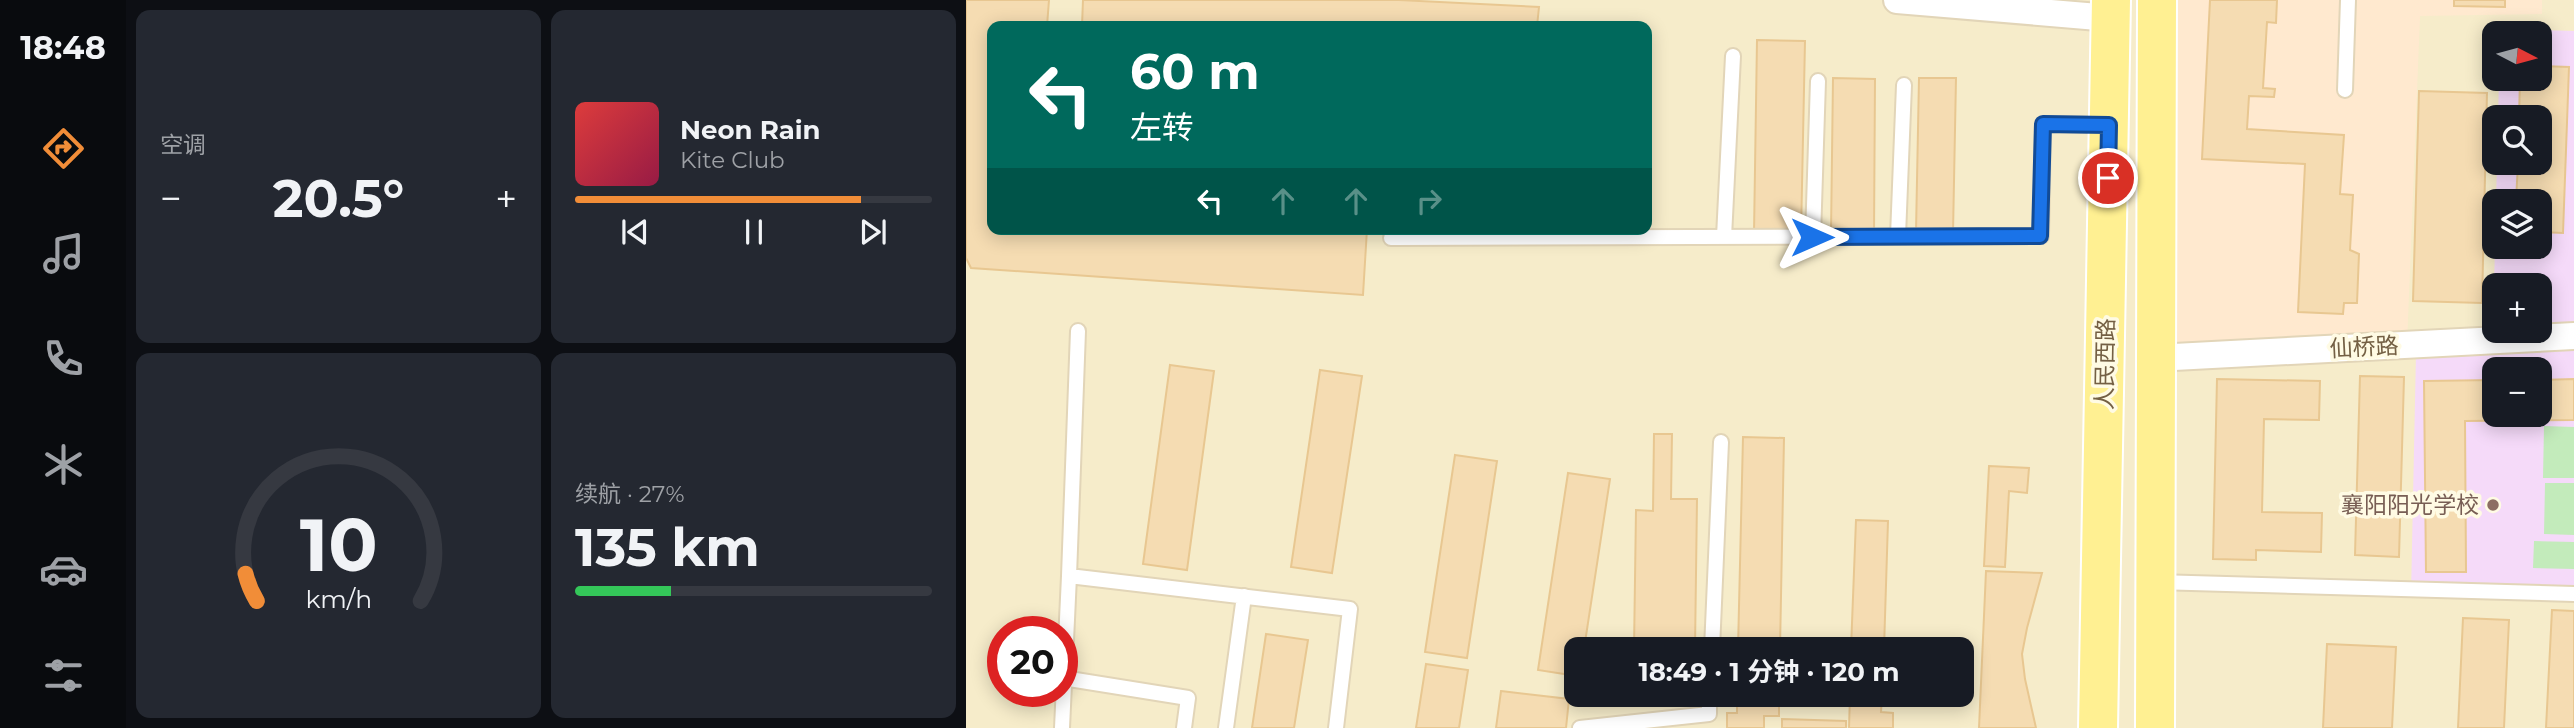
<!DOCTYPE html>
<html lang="zh">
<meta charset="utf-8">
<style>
:root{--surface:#171b24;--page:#242831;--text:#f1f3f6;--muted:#9ea1a6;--line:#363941;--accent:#f18d38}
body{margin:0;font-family:Montserrat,"Noto Sans SC",sans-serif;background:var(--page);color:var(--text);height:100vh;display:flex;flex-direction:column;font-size:26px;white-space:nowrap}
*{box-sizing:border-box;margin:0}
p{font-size:23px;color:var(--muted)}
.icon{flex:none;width:38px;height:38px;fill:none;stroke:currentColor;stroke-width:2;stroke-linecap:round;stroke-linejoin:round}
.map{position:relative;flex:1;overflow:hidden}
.details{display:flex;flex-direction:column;gap:10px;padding:10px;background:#0d0f14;width:840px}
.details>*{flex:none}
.hud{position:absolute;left:21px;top:21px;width:665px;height:214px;border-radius:14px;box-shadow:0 4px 18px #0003;background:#00695c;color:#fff;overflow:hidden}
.needle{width:46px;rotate:96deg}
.buttons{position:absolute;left:1516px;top:21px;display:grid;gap:14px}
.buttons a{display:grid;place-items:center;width:70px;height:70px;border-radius:14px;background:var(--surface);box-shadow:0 4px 18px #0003;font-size:35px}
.speed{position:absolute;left:21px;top:616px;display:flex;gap:14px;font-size:35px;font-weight:700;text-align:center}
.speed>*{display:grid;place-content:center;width:91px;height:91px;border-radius:50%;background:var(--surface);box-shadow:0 4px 18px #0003;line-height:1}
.speed .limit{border:10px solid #d22;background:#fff;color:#111}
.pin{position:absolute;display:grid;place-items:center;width:60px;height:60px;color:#fff;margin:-30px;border:4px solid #fff;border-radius:50%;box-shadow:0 2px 7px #0007}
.me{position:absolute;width:77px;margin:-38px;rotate:90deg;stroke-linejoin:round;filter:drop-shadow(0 0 5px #0008)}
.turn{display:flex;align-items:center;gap:24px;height:147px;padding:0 28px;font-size:32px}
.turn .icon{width:91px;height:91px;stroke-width:2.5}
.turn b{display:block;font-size:49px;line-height:60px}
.lanes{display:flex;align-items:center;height:66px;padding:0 28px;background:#0003;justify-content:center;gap:35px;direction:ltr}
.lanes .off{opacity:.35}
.big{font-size:52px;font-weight:700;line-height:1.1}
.details .card{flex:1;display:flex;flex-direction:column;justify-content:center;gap:10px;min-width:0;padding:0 24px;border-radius:14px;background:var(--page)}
.details .dial{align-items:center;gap:0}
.dial svg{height:182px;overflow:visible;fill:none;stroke:var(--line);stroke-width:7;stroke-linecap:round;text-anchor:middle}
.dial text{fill:var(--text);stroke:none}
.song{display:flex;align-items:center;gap:21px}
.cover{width:84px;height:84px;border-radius:10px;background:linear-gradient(135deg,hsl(0 70% 55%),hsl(340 70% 35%))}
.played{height:7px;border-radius:4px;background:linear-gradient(90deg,var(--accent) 80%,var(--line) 80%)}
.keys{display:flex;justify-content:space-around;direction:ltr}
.heat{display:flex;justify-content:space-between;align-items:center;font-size:38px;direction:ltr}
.charge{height:10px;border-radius:5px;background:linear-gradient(90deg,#34c759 27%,var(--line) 0)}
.details .tiles{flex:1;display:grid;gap:10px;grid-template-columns:repeat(2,1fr)}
.trip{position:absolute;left:598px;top:637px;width:410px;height:70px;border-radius:14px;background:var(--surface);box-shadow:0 4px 18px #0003;font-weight:700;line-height:70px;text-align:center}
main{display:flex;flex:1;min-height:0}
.dock{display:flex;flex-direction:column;width:126px;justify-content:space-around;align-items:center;background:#090b0e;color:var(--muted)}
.dock .icon{width:49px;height:49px}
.dock .on{color:var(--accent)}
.dock b{font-size:32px;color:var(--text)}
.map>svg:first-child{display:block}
</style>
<main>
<nav class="dock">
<b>18:48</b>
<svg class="icon on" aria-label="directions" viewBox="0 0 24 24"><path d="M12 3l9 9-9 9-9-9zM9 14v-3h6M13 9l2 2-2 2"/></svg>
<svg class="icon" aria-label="music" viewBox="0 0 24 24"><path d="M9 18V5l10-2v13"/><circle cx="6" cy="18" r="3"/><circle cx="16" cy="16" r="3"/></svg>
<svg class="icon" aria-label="phone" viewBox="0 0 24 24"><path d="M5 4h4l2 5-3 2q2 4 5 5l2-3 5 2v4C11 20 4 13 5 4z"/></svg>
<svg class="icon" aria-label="climate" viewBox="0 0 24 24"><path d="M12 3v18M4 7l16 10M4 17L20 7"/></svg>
<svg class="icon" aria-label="car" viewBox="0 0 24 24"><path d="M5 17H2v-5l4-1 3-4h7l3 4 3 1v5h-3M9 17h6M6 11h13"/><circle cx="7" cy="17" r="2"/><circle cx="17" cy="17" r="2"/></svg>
<svg class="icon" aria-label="filters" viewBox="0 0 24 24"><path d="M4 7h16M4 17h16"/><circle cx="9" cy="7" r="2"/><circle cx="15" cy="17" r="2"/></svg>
</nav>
<section class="details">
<div class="tiles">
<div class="card"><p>空调</p>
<div class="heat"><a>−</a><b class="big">20.5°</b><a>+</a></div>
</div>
<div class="card">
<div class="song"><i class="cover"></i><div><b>Neon Rain</b><p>Kite Club</p></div></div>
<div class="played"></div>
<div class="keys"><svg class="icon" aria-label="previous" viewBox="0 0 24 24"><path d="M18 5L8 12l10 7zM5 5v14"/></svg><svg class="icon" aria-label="pause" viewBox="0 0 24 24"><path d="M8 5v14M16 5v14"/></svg><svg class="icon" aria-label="next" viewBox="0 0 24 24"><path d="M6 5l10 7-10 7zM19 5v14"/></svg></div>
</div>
<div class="card dial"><svg viewBox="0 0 100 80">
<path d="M14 69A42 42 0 1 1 86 69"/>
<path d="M14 69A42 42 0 0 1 9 57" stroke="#f18d38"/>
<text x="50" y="56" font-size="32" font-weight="700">10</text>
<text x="50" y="72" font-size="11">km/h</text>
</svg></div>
<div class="card"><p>续航 · 27%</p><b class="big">135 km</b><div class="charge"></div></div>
</div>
</section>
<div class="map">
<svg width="1608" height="728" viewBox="0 0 1608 728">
<rect width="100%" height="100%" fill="#fef9dc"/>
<path fill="#f6ecca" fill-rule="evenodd" d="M0 0H1608V728H0ZM26 26H681V229H26ZM1528 33H1573V79H1528ZM1528 117H1573V163H1528ZM1528 201H1573V247H1528ZM1528 285H1573V331H1528ZM1528 369H1573V415H1528ZM37 632H96V691H37ZM611 649H996V695H611Z"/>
<path fill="#ffe9cf" d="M1191 0H1576V14L1454 16 1441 345 1189 358Z"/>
<path fill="#f5daf9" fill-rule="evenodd" d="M1534 29 1608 31V333L1527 332 1528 305V331H1573V285H1528L1529 247H1573V201H1530L1531 163H1573V117H1532L1533 79H1573V33H1534Z
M1608 350V600L1445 595 1450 353ZM1528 369H1573V415H1528Z"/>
<path fill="#c3ebbb" d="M1578 426 1608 427V478H1577Z
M1579 483H1608V535L1578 534Z
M1568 541 1608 542V569L1567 568Z"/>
<path fill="#f5dcb2" stroke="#e8c791" stroke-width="2" d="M0 0H83L81 26H26V229H401L397 295 5 268 0 258Z
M117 0H433L573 7 571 26H116Z
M1244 0H1311L1310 23 1301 22 1297 88 1309 89 1308 97 1283 96 1281 129 1378 135 1374 194 1387 195 1384 250 1393 254 1391 303H1378L1377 314 1332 312 1339 164 1236 159Z
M1488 0H1539V7L1488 6Z
M791 40 839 41 835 234 788 233Z
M1573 66 1603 67 1597 233 1573 232V201H1550L1552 163H1573V117H1553L1554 79H1573Z
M867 78 909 79 908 234 865 233Z
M953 78H990L987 233 950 232Z
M1453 91 1521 93 1516 303 1447 301Z
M204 365 248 371 221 570 177 564Z
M354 370 396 376 366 573 325 567Z
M1394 376 1438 377 1433 557 1389 555Z
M1251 379 1354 381 1353 420 1298 419 1296 512 1356 513 1355 552 1290 550V560L1247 559Z
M1608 379V420L1499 421 1500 572H1460L1458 381 1528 380V415H1573V380Z
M688 434H706L705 499H731L729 649H668L670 510 687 511Z
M777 437 818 438 814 649H772Z
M489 455 531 461 501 658 459 652Z
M1023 466 1063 468 1061 493 1043 491 1039 567 1018 566Z
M602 473 644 479 618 649H611V676L572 670Z
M890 520 922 521 918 649H885Z
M1020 571 1076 573 1061 628 1056 654 1059 679 1070 728H1013Z
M1586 610 1608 611V728H1580Z
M1497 618 1543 620 1538 728H1492Z
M300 634 342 640 328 728H286Z
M1361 644 1430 647 1426 728H1357Z
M460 664 502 670 493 728H450Z
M535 691 603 699 600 728H530Z
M667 695H728V706L667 705Z
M771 695H813V716H798V728H761V713H771Z
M884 695H916L915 712 927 713V728H883Z
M816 719 880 721V728H816Z"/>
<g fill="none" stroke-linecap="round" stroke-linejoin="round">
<g stroke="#e2d5b8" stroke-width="18">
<path id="lane" d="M1379 90 1382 0
M932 236 938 85
M758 237 767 56
M847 237 852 81
M425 238 1075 236 1077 124 1141 125
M103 576 112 331
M1190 582 1608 594
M746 649 755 442
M97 678 222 698 218 728
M96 728 103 576 384 609 370 728
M260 728 278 596
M614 728 743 714V695"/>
</g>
<g stroke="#e2d5b8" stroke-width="30">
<path id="street" d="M931 0 1144 18
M1189 358 1608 336"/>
</g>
<g stroke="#fff" stroke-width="42">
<path id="primary" d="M1132 728 1145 0
M1189 728 1191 0"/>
</g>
<use href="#lane" stroke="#fff" stroke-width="14"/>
<use href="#street" stroke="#fff" stroke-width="26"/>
<use href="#primary" stroke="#fff092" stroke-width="38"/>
</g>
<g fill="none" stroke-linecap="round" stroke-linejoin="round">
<g stroke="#114b97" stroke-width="18">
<path id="route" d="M846 237 1074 236 1077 124 1143 125 1142 178"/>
</g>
<use href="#route" stroke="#1a73e8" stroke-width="12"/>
</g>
<circle fill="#8d6e63" stroke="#fffbe4" stroke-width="2.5" cx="1527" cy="505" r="7"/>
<g text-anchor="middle" stroke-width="7" stroke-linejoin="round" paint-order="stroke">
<g font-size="23" fill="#746044" stroke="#fffbe4">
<text transform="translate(1398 347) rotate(-3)" y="8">仙桥路</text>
<text transform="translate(1139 364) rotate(-89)" y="8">人民西路</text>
</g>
<g font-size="23" fill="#785e54" stroke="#fffbe4" text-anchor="end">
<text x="1513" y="513">襄阳阳光学校</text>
</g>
</g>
</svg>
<div class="buttons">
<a><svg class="needle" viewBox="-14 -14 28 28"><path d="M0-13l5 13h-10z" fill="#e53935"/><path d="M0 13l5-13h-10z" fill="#9ea1a6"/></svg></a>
<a><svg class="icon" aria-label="search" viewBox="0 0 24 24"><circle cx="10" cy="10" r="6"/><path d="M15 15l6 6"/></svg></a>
<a><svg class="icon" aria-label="layers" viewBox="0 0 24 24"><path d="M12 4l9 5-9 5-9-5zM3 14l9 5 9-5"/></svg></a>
<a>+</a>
<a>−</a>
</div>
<div class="speed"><div class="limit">20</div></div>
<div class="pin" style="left:1142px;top:178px;background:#d93025"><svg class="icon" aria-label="arrive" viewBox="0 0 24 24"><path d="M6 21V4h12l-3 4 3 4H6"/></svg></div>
<svg class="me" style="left:846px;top:237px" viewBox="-20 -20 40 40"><path d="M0-17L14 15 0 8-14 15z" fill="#1a73e8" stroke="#fff" stroke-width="4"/></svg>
<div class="trip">18:49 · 1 分钟 · 120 m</div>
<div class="hud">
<div class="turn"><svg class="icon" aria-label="left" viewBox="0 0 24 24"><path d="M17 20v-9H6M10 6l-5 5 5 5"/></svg><div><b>60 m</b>左转</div></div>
<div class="lanes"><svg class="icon" aria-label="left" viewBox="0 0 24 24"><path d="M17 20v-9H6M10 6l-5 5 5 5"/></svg><svg class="icon off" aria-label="ahead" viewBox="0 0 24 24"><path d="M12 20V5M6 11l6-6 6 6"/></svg><svg class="icon off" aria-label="ahead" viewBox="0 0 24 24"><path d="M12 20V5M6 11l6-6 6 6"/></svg><svg class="icon off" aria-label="right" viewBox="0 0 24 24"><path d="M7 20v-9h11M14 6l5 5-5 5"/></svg></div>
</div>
</div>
</main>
